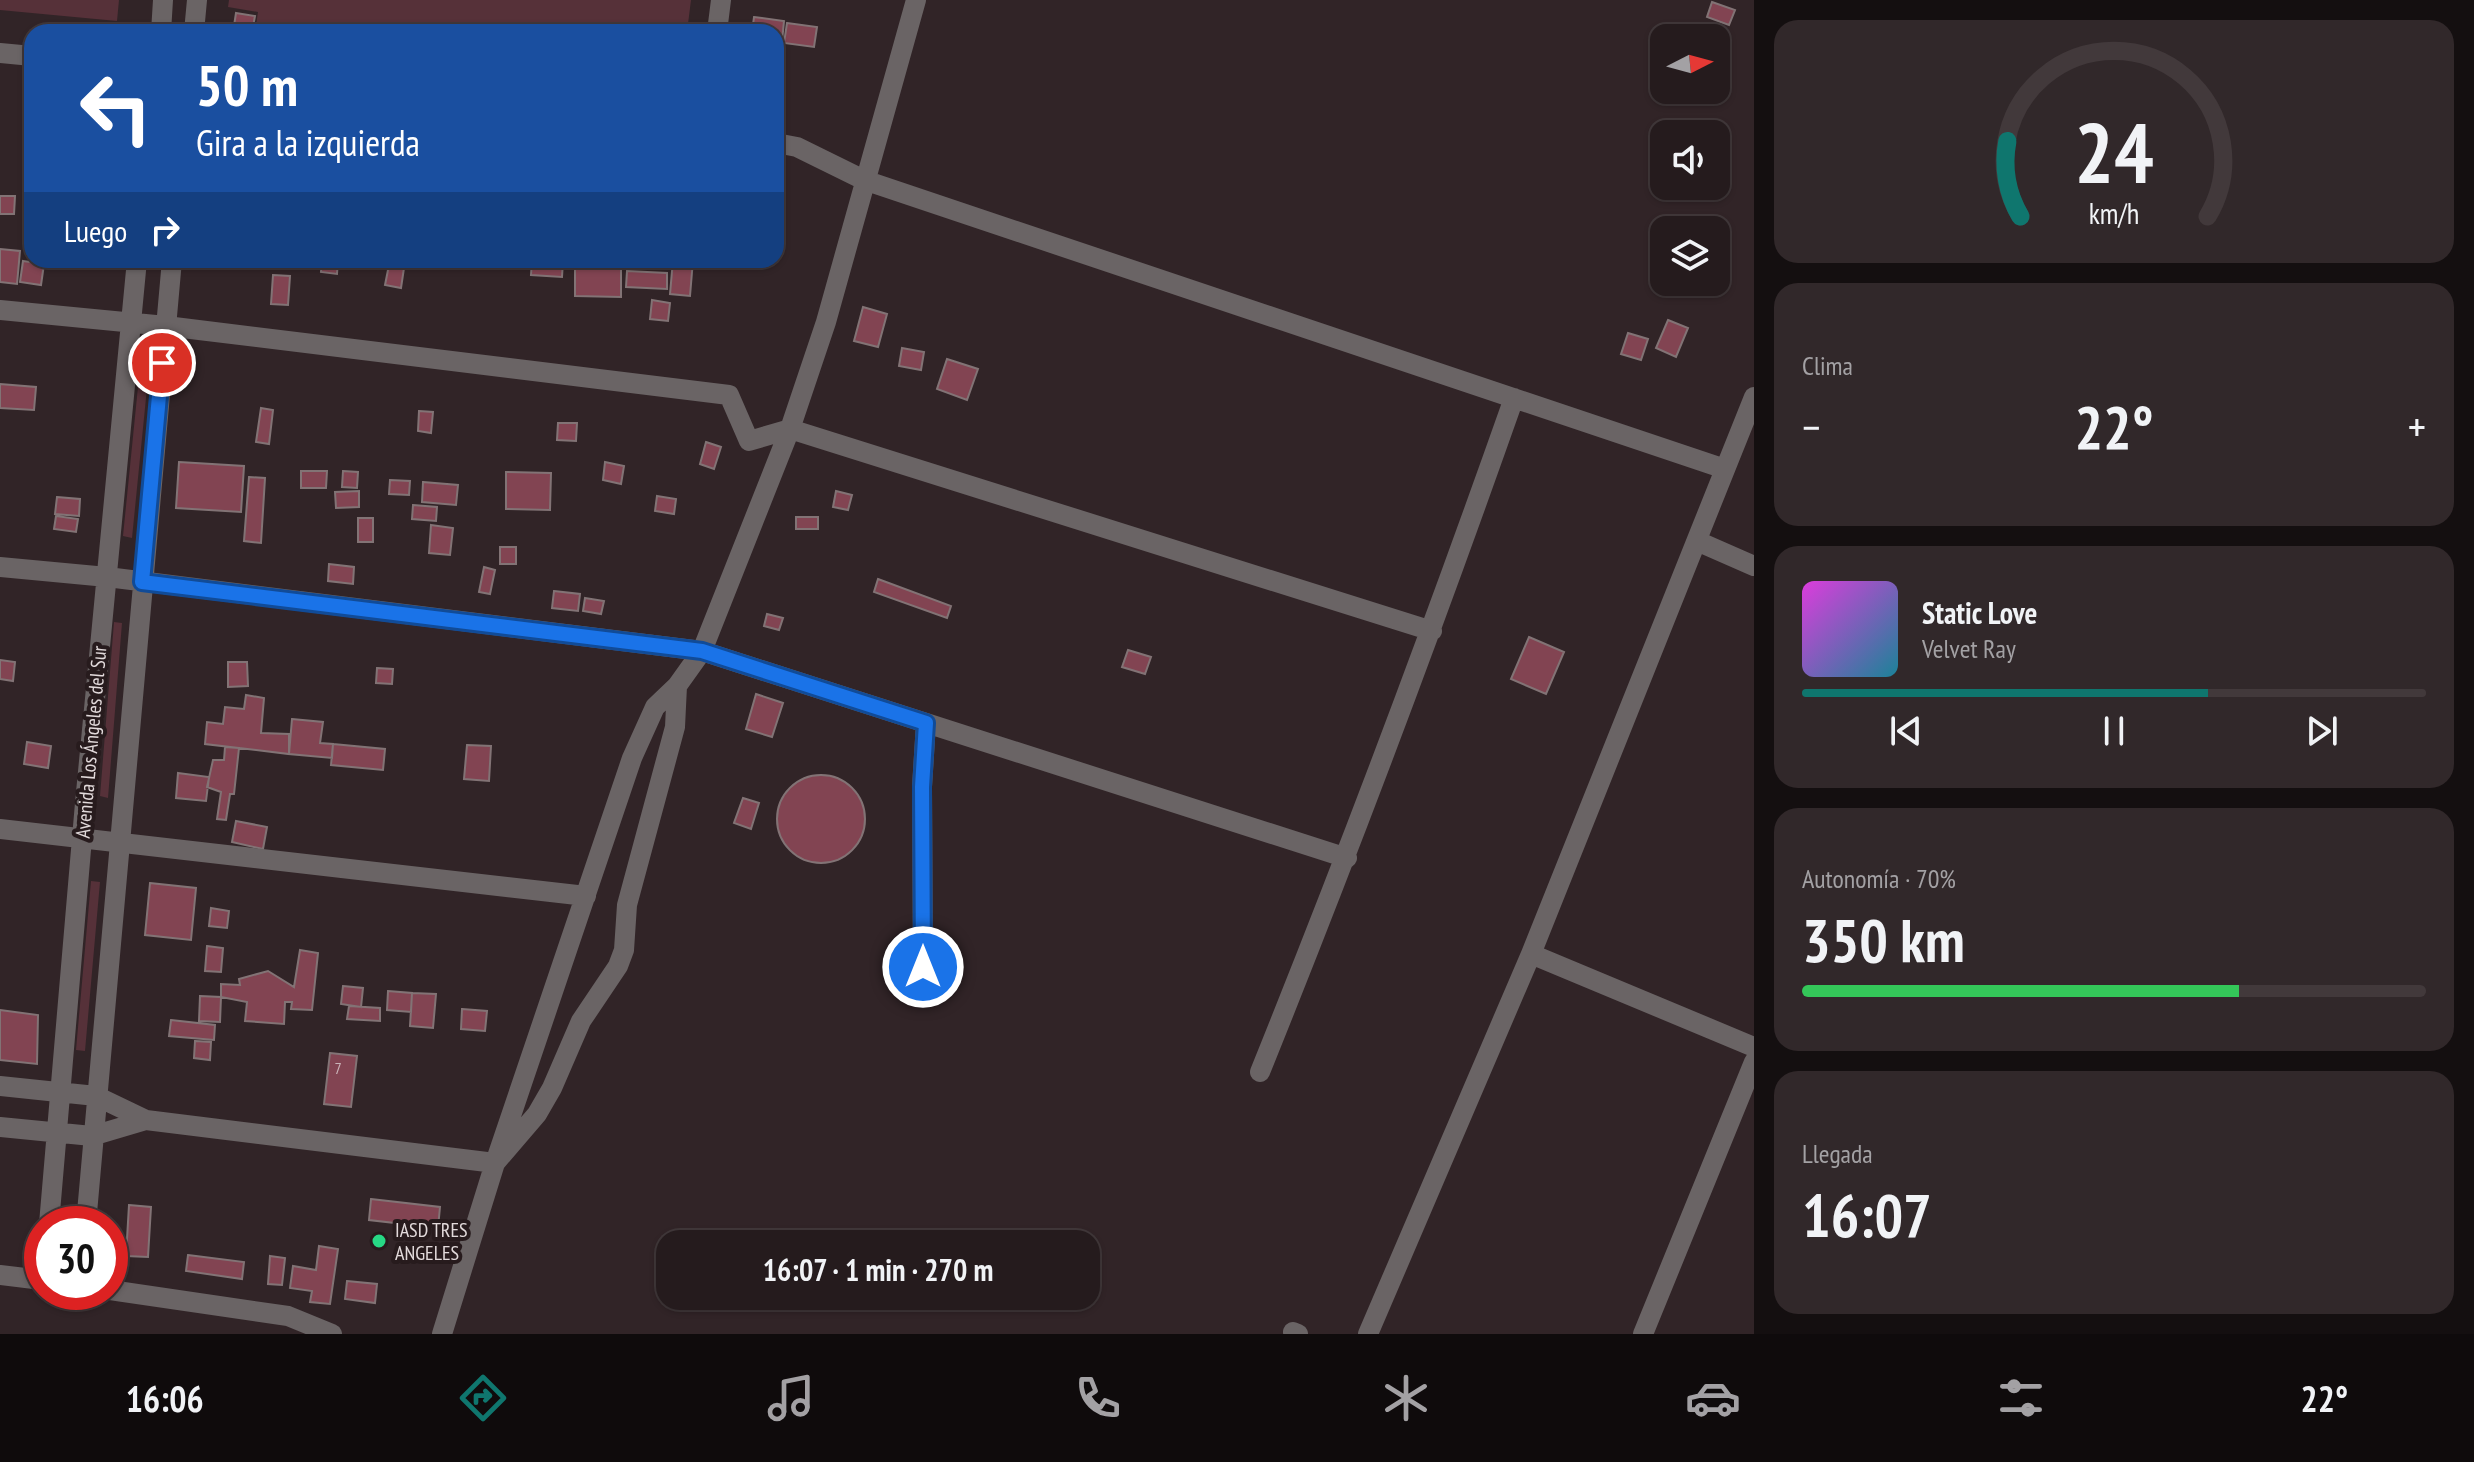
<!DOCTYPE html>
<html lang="es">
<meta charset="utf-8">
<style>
:root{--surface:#251b1d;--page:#31282a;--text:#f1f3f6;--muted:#a3a1a4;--line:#42393b;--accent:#0f766e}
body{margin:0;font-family:"PT Sans Narrow",sans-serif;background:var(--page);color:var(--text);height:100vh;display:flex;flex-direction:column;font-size:30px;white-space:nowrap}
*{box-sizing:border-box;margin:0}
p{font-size:26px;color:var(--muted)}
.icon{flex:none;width:44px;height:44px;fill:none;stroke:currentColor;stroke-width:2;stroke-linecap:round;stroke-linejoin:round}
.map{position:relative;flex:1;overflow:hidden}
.side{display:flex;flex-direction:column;gap:20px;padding:20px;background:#140f10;width:720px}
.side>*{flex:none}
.banner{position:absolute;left:24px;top:24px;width:760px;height:244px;border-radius:24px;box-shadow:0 2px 6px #0004,0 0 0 2px var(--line);background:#1a4fa0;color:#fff;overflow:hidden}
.needle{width:52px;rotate:84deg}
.buttons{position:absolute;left:1650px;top:24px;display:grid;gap:16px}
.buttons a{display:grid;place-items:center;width:80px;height:80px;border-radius:16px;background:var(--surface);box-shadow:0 2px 6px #0004,0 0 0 2px var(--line);font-size:40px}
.speed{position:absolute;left:24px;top:1206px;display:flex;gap:16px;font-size:40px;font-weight:700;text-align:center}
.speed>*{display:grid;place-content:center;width:104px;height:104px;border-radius:50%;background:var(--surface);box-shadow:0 2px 6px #0004,0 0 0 2px var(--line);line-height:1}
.speed .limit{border:12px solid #d22;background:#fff;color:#111}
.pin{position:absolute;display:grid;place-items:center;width:68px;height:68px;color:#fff;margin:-34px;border:4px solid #fff;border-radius:50%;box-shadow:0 2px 8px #0007}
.me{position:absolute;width:88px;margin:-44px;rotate:0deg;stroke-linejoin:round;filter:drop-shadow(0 0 6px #0008)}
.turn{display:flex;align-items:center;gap:28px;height:168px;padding:0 40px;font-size:36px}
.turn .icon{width:104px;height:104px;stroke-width:2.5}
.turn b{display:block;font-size:56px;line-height:68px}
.then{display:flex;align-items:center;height:76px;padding:0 40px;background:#0003;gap:16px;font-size:30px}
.big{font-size:60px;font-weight:800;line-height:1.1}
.side .widget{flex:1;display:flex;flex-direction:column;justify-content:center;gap:12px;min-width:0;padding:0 28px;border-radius:24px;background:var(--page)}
.side .dial{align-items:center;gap:0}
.dial svg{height:208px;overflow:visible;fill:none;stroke:var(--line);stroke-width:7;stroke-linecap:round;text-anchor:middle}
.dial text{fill:var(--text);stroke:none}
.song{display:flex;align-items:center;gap:24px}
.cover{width:96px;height:96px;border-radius:12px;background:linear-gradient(135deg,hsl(300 70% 55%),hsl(190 70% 35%))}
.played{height:8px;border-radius:4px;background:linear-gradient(90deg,var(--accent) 65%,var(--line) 65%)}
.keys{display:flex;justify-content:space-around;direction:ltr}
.heat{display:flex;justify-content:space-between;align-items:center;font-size:44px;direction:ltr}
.charge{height:12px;border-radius:6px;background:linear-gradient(90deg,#34c759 70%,var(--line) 0)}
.trip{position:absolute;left:656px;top:1230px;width:444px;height:80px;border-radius:24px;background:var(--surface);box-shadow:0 2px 6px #0004,0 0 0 2px var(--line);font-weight:800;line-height:80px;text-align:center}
.menu{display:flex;height:128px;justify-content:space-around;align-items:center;background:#0f0b0c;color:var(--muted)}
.menu .icon{width:56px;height:56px}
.menu .active{color:var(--accent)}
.menu b{font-size:36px;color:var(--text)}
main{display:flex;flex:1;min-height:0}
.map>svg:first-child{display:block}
</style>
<main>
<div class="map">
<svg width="1754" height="1334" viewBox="0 0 1754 1334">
<rect width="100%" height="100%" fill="#312427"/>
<path fill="#563139" d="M0 0H119L117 21 0 10Z
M229 0H691L687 32H255L258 12 228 7Z
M140 367 149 368 132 538 123 536Z
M114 622 122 623 108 798 100 796Z
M91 881 100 882 85 1051 76 1050Z"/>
<path fill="#824452" stroke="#827375" stroke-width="2" d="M1712 2 1735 10 1729 25 1707 17Z
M236 13 255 16 252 32H233Z
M754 17 784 21 782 41H776V32H752Z
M787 23 817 27 814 47 784 43Z
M0 196H15L14 214H0Z
M0 249 20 251 17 284 0 282Z
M322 260H338L337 274 321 272Z
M426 260H448L449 268H426Z
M532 260 563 261 562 277 531 275Z
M673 260H693L690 296 670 294Z
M23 261 44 264 41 285 20 282Z
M389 265 404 268 401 288 385 285Z
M575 268H621V297L575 296Z
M627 271 667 273V289L626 287Z
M273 275 290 276 288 305 271 304Z
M652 300 670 303 668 321 650 319Z
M863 307 887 314 878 347 854 341Z
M1668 320 1688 328 1676 357 1656 348Z
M1628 333 1648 339 1641 360 1621 354Z
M902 348 924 352 921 370 899 366Z
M947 359 978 369 967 400 937 389Z
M0 384 36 387 34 410 0 408Z
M261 408 273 410 269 444 256 442Z
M419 411 433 412 431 433 418 431Z
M558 423H577L576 441 557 440Z
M706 442 721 447 714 469 700 464Z
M179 462 244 466 241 512 176 508Z
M605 462 624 466 621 484 603 480Z
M301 471H327L326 488H301Z
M343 471 358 472 357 488 342 487Z
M506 472 551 473 550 510 506 509Z
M249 477 265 478 261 543 244 541Z
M390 480 410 481 409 495 389 494Z
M423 482 458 485 456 505 422 502Z
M359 491V507L336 508 335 492Z
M836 491 852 495 848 510 833 507Z
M657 496 676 499 674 514 655 511Z
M57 497 80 499 79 516 55 514Z
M413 505 437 507 436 521 412 519Z
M56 516 78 519 76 532 54 529Z
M796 517H818V529H796Z
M358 518H373V542H358Z
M431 525 453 528 450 555 429 553Z
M500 547H516V564H500Z
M329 564 354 567 353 584 328 581Z
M484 567 495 570 490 594 479 592Z
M878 579 951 606 947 618 874 592Z
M554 591 580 594 578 611 552 608Z
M585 598 604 601 601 614 583 611Z
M767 614 783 618 779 630 764 626Z
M1529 637 1564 652 1546 694 1511 679Z
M1128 650 1151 657 1145 674 1122 667Z
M0 660 15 662 13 681 0 679Z
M228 662H247L248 686 228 687Z
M377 668 393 669 392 684 376 683Z
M756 694 783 703 772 737 746 729Z
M246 695 264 698 261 733 289 734V754L205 744 207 722 223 724 225 707 244 709Z
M292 719 323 722 320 743 333 744 332 758 289 754Z
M27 742 51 746 48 768 24 764Z
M333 744 385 749 383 770 331 765Z
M467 745 491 746 489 781 464 779Z
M225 747 239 748 234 794H230L226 820 217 819 221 792 207 787 213 760H224Z
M178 773 209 777 206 801 176 798Z
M777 819a44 44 0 1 1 88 0a44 44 0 1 1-88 0Z
M743 798 759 803 751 829 734 823Z
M236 821 267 827 263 849 232 842Z
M150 883 196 888 191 940 145 935Z
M211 908 229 911 227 928 209 926Z
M207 946 223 948 221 972 205 971Z
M300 950 318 953 312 1010 291 1009 292 1002H285L284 1024 245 1021 247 1002 221 997V984L240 985 239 979 268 971 294 987Z
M343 986 363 988 361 1007 341 1004Z
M388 991 412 993 411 1012 387 1010Z
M412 993 436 994 433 1028 410 1026Z
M200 996 221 997 220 1022 199 1021Z
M349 1006 380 1008V1021L347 1019Z
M462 1009 487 1011 485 1031 461 1029Z
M0 1010 38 1015 37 1064 0 1060Z
M171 1020 215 1025 214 1040 169 1036Z
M195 1041 211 1042 210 1060 194 1058Z
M330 1053 357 1056 351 1107 324 1104Z
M371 1199 440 1207 438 1228 369 1220Z
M129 1205 151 1207 148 1257 126 1256Z
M319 1246 338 1249 330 1304 310 1302 312 1291 290 1288 293 1266 316 1270Z
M188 1255 244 1262 242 1279 186 1271Z
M270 1256 285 1258 282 1285 268 1284Z
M347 1281 377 1284 375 1303 345 1299Z"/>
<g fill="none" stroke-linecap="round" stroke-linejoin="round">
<path stroke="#6a6465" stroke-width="20" d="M161 32 163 0
M194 32 197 0
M717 32 721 0
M0 53 32 56
M776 143 797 147 864 180 1725 469
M0 310 166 326 729 395 749 441 790 429 1432 631
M1697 541 1754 566
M0 567 107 577 702 651 1347 858
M0 829 586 896
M1531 954 1754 1047
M923 967 922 787 926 723
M1260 1072C1350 849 1434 625 1514 398
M0 1086 96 1096 146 1120 495 1163 537 1114 552 1088 581 1021 618 966 624 950 627 905 675 727 677 686
M0 1127 92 1136 146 1120
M49 1224 85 803 137 260
M86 1224 172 260
M0 1275 42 1280
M110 1290 288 1316 332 1334
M1293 1332 1298 1334
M442 1334 495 1163 632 758 655 707 677 686 702 651 790 429 826 322 916 0
M1368 1334 1531 954 1754 397
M1643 1334 1754 1062"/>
</g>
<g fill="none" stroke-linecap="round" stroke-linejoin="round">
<g stroke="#114b97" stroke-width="20">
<path id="route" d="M162 363 142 582 702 651 926 723 922 787 923 967"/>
</g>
<use href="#route" stroke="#1a73e8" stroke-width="14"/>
</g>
<circle fill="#27d885" stroke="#271b1d" stroke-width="3" cx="379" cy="1241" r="8"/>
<g text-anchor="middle" stroke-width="8" stroke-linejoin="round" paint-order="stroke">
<g font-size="16" fill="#cab4b9">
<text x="338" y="1074">7</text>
</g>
<g font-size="20" fill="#e2dadb" stroke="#271b1d">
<text transform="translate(91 742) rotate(-85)" y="7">Avenida Los Ángeles del Sur</text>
</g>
<g font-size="20" fill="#e2dadb" stroke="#271b1d" text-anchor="start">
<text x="395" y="1237">IASD TRES<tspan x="395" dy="23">ANGELES</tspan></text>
</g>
</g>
</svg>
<div class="buttons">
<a><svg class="needle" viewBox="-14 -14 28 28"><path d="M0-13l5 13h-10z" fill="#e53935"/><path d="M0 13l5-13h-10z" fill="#a3a1a4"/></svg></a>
<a><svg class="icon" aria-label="sound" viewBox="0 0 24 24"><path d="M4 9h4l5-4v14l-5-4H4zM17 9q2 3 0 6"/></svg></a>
<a><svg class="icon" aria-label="layers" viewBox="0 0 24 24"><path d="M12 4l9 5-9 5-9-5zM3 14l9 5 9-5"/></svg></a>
</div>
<div class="speed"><div class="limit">30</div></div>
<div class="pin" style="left:162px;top:363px;background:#d93025"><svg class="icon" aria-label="arrive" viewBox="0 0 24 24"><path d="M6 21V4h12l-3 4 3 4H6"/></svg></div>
<svg class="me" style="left:923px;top:967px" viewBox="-20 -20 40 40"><circle r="17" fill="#1a73e8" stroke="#fff" stroke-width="3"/><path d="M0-11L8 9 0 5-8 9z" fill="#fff"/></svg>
<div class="trip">16:07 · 1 min · 270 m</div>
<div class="banner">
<div class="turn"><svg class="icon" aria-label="left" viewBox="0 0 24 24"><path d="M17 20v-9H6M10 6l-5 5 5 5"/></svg><div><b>50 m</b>Gira a la izquierda</div></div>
<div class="then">Luego<svg class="icon" aria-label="right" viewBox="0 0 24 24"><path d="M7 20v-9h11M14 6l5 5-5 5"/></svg></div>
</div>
</div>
<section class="side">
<div class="widget dial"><svg viewBox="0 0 100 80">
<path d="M14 69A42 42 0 1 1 86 69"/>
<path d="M14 69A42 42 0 0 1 9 40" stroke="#0f766e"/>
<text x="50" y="56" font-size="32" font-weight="700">24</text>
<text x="50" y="72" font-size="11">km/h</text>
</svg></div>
<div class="widget"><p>Clima</p>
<div class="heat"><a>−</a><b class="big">22°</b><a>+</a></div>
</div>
<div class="widget">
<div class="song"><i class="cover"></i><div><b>Static Love</b><p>Velvet Ray</p></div></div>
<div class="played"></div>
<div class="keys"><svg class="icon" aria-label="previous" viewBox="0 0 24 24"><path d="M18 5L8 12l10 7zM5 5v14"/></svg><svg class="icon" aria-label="pause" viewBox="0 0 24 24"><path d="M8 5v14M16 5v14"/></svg><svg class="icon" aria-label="next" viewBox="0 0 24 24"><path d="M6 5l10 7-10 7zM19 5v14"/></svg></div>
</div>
<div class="widget"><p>Autonomía · 70%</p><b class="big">350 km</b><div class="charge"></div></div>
<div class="widget"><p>Llegada</p><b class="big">16:07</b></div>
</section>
</main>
<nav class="menu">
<b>16:06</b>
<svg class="icon active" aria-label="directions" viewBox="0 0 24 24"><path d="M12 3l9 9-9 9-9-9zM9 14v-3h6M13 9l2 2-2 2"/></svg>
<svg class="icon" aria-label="music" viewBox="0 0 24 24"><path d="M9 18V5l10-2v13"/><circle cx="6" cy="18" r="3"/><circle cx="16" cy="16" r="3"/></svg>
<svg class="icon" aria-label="phone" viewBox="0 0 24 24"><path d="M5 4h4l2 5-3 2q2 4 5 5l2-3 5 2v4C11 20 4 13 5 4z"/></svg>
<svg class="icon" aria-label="climate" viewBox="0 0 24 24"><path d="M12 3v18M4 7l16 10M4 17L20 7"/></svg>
<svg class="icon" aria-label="car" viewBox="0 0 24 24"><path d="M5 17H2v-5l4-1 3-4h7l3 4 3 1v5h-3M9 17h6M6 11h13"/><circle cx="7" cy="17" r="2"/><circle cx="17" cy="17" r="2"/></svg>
<svg class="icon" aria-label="filters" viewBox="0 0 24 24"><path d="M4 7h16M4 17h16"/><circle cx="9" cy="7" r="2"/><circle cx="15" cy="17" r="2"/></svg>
<b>22°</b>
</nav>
